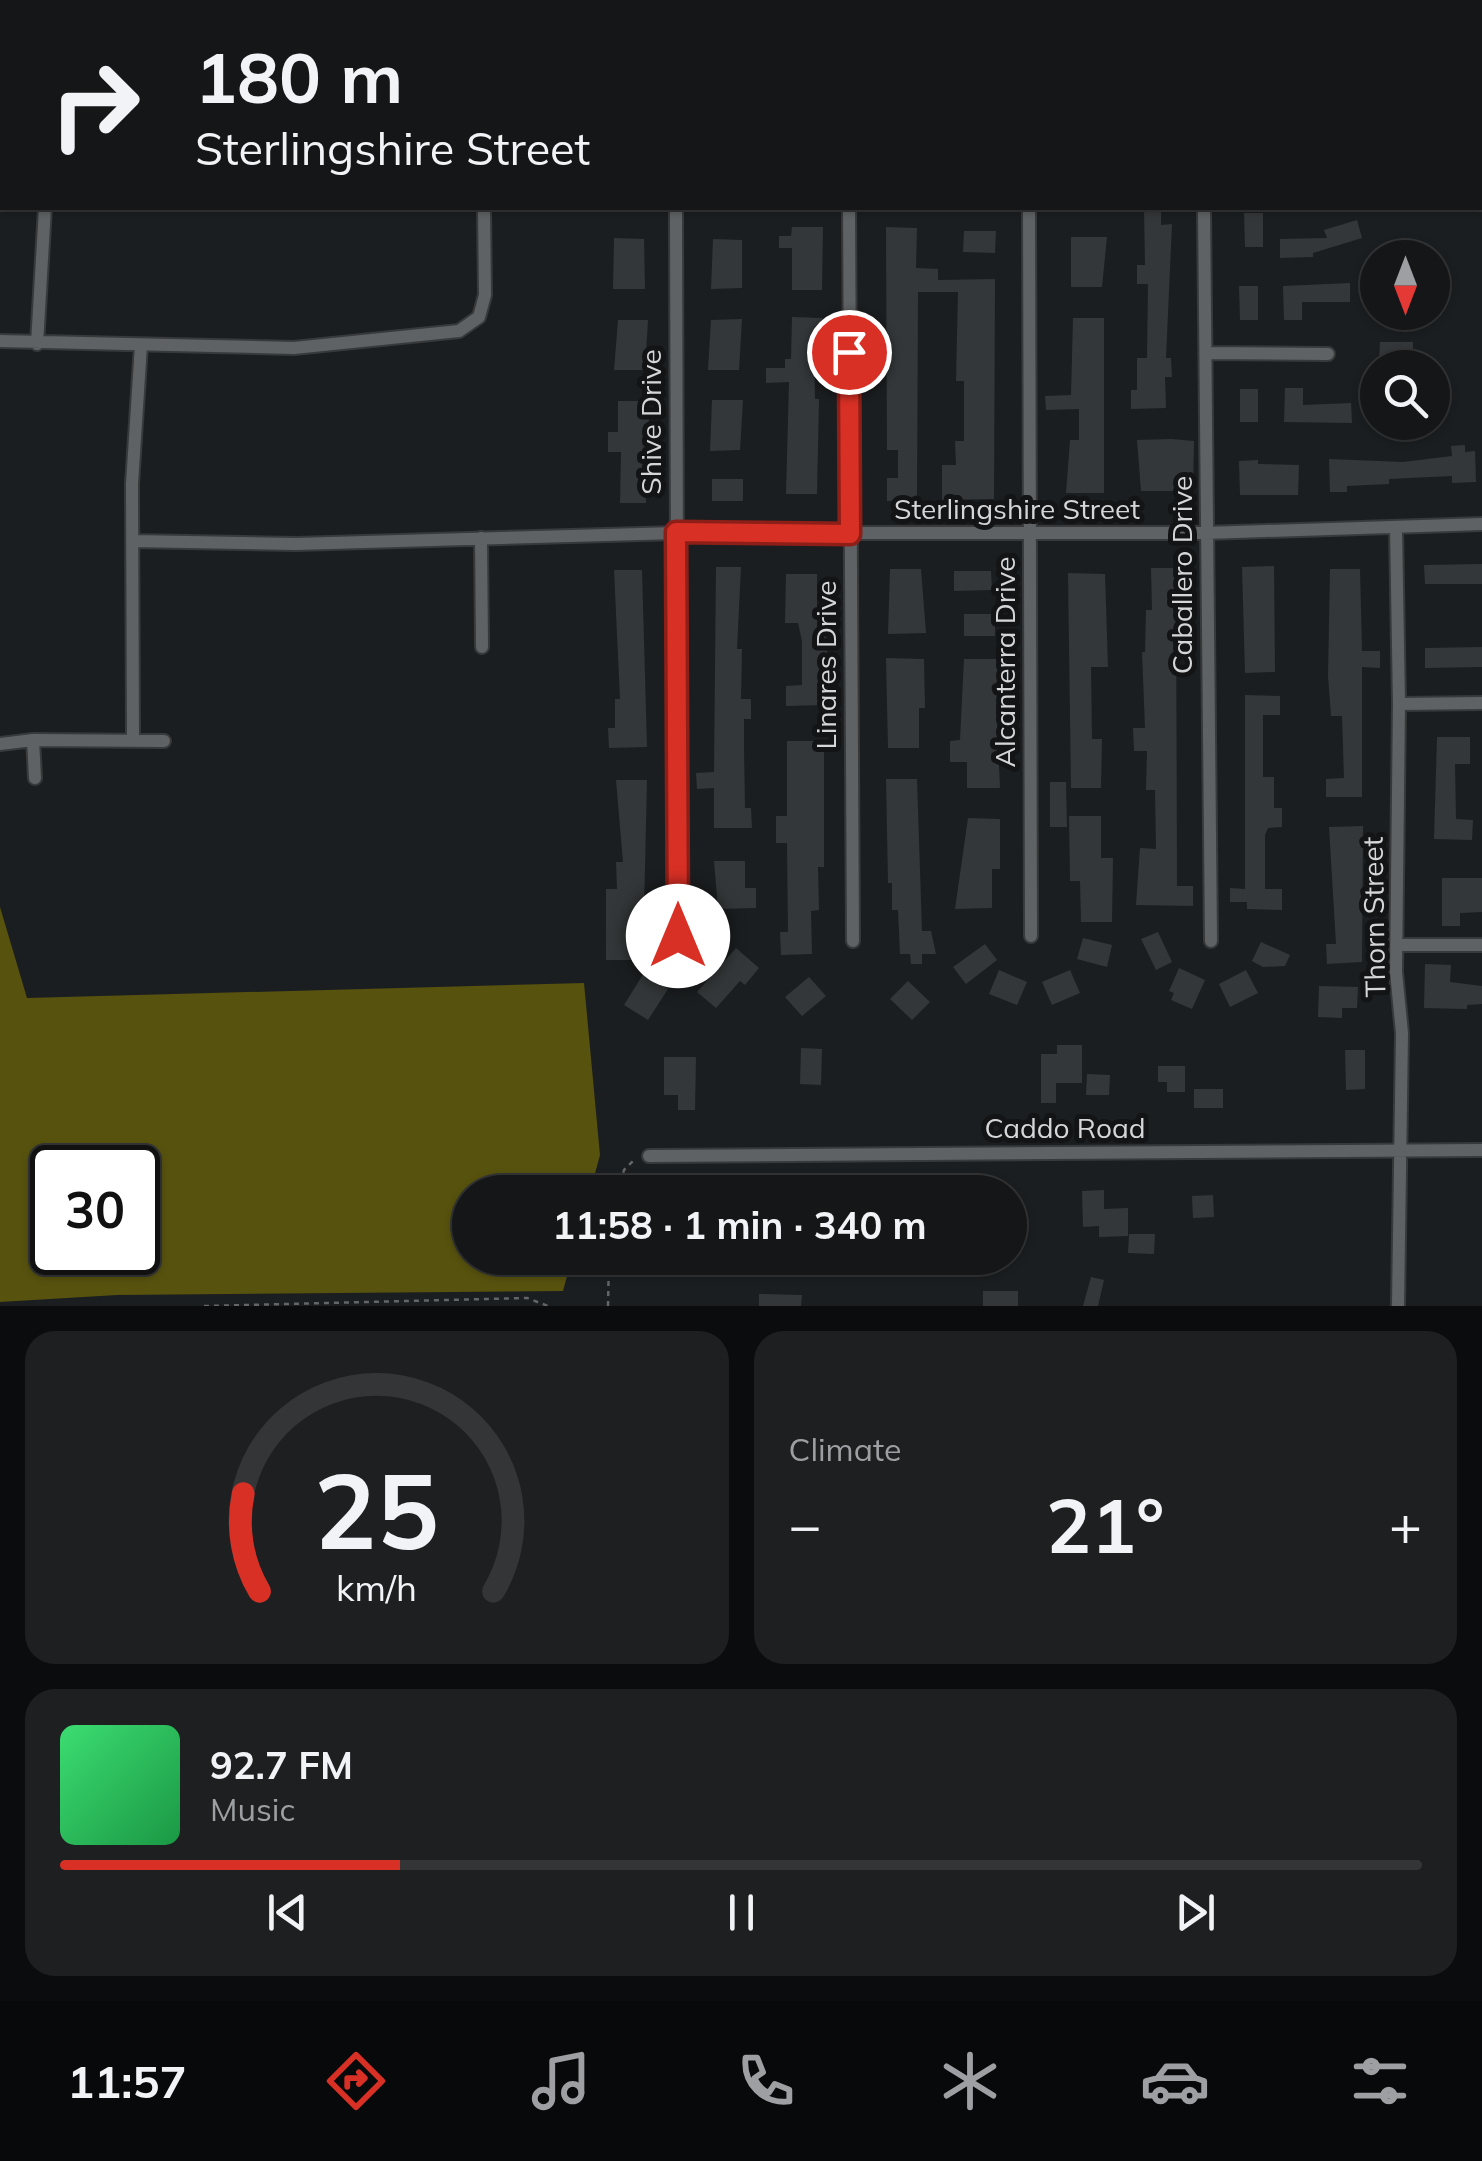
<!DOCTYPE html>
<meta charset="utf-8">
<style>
:root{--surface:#141618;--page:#1d1f21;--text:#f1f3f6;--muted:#9d9fa2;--line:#333537;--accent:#d93025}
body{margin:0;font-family:Mulish,sans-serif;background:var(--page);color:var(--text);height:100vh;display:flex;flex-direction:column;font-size:38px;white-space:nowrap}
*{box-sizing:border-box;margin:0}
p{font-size:32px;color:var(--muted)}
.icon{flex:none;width:55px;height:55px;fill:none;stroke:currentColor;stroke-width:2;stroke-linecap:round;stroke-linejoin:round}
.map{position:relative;height:1306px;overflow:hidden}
.side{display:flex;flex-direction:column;gap:25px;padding:25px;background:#0b0c0d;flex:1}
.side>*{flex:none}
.hud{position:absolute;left:0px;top:0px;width:1482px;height:210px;box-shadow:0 2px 8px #0004,0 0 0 2px var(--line);background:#141618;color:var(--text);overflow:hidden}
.needle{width:65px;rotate:180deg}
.fabs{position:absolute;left:1360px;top:240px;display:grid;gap:20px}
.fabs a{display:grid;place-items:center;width:90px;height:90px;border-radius:50%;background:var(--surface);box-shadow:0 2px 8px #0004,0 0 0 2px var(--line);font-size:50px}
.speed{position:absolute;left:30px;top:1145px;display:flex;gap:20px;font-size:50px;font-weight:700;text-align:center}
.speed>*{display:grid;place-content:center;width:130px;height:130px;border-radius:50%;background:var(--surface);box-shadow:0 2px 8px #0004,0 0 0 2px var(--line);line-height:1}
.speed .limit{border:5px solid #111;border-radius:15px;background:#fff;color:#111}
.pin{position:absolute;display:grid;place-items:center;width:85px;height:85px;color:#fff;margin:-42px;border:5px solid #fff;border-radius:50%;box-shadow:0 2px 10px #0007}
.me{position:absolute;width:110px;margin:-55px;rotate:0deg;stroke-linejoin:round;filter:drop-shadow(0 0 8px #0008)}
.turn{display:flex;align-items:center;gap:35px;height:210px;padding:0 30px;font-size:45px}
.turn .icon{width:130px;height:130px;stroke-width:2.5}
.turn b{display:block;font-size:70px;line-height:85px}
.big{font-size:75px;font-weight:700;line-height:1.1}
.side .widget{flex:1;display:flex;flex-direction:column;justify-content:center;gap:15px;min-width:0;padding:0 35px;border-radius:30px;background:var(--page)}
.side .dial{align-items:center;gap:0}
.dial svg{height:260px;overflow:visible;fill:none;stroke:var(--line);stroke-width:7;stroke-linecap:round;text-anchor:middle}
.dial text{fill:var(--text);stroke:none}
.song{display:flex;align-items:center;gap:30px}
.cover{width:120px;height:120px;border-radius:15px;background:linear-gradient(135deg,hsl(140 70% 55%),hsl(140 70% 35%))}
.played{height:10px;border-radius:5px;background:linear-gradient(90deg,var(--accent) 25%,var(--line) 25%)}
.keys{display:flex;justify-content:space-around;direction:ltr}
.heat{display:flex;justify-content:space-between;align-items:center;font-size:55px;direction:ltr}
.side .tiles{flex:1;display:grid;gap:25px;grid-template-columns:1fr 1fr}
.widget:last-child{grid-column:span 2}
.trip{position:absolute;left:452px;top:1175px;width:575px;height:100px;border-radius:50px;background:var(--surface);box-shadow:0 2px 8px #0004,0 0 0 2px var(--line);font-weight:700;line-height:100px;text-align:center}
.dock{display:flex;height:160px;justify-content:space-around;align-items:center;background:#08090a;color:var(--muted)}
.dock .icon{width:70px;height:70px}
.dock .current{color:var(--accent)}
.dock b{font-size:45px;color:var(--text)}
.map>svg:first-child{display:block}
</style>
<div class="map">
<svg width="1482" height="1306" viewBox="0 0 1482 1306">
<rect width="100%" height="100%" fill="#1b1e20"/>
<path fill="#57520e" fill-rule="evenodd" d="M0 907 27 998 584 983 600 1155 590 1192H470V1258H572L563 1291 117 1295 0 1302ZM52 1168H138V1252H52Z"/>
<path fill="#343739" d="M1144 208H1161V225L1172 224 1166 358H1171L1172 377H1165L1166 408 1131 409V390H1137V358H1147L1148 284H1137V265H1145Z
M1244 213H1263V247H1245Z
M1357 220 1362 238 1313 253V257L1280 258V239L1327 238 1324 230Z
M792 227H823L822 290H792V248H779V236H791Z
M886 227 917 228 916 268 938 269V280L995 279 994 499 942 500V465H956L955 441H964V381H956L958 292H918L917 500 887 501V478H898V450H887Z
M964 231H996L995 253 963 252Z
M1071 237H1107L1102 287H1071Z
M614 238 644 239 645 289H613Z
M713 239 742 240V288L711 289Z
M1378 278V314L1360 300Z
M1350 283V302H1302V320H1284L1283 286Z
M1239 286H1258V320H1240Z
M792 317 823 318V341L814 340 815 399H819L817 494H786L789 382 766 383V368H785V359H791Z
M1073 318H1104V493H1066L1070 440H1079V409L1046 410 1045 396 1071 395Z
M742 319 739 370H708L711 320Z
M618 320H648L645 370H614Z
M1380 342H1413V361L1379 360Z
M1285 388H1303V405L1351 403 1352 423 1284 422Z
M1240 389H1258V422H1240Z
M712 400H743L740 450 710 451Z
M618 401H649V424H644L646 503H620L621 452H608V432H618Z
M1171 439 1194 441 1193 491H1141L1137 440Z
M1465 445V452L1475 451 1476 482 1452 483V476L1389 479V484L1347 486V492H1330L1329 459 1403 462 1452 456 1451 446Z
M1258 460V464L1299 465 1298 495H1240L1239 461Z
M712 479H743V501H712Z
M1482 564V584H1425L1424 565Z
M1274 566 1275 672 1245 673 1242 567Z
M716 567H741L737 649H742L741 699H751V719H744V749L745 808H751L752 828H714V788L697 789 696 773 714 772Z
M1151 568H1176L1177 886H1193V906L1136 905 1140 848 1156 849 1155 790H1146L1147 751H1134L1133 728H1145L1142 652H1145L1146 610H1152Z
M890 569H921L926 633 888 634Z
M1330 569H1360L1362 651H1380V668L1362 667V797H1326V779L1344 778 1342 716H1331L1328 676Z
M614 570H642L647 747 609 748 608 728H615V699H620Z
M954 571H991L992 590 954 591Z
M1068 573 1105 574 1108 667H1091L1092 739H1102L1101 788H1071Z
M786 574H817V610H823L827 651 824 705 786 706V686L802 685V641L798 623H785Z
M964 614H995V636H964Z
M1482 647V667L1425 668V648Z
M886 658 924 659 925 708H919V748H888Z
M964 659H1001L997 722 1000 788H967V762H950V741L960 740Z
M1245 695 1280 696V715H1263V777H1274V808H1282V827L1268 828 1265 835V889H1282V910L1247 909V902H1230V888L1245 889Z
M1437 737H1470V764H1455L1456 819 1473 820 1472 840 1434 839Z
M787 741H824V867H818L819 910 811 911 812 954 781 955 780 932H788L787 843H776V816H787Z
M886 779H917L922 931H931L936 954H922V964H911L910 954H900L898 910H892V883H888Z
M616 780H647L644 911H649V924H631L632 960H606V889H617L616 862H623Z
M1050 782H1066L1067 827H1050Z
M1069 816H1101V858H1113L1112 922H1081L1080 881H1070Z
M968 818 1000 819V869H992V908L955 909Z
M1363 826 1362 962 1327 964 1326 944H1336L1329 827Z
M714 861H745V888H756V908L718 909Z
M1442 878H1482V912L1460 913V926H1442Z
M1158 932 1172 962 1156 970 1141 939Z
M1083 938 1112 945 1107 967 1077 959Z
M1261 942 1290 955 1285 966 1263 967 1252 961Z
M985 944 997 960 966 984 953 967Z
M736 948 759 968 745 985 740 981 716 1008 697 992Z
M652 960 667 966 657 982 668 989 648 1020 624 1005Z
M1425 964 1451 965 1450 982 1482 986V1004L1467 1005V1009L1424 1008Z
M1179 968 1205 980 1192 1009 1171 1000 1174 993 1169 991Z
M999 970 1027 982 1017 1005 989 994Z
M1070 970 1080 993 1052 1005 1042 982Z
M1246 970 1258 993 1230 1007 1219 984Z
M809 977 826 996 802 1016 785 997Z
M908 981 930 1002 912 1020 890 999Z
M1319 986 1358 987 1357 1008H1342V1018L1318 1017Z
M1057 1045H1082V1083H1056V1103H1041V1054H1057Z
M801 1048 822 1049 821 1085 800 1084Z
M1345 1050H1365V1089L1346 1090Z
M664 1057H696L695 1110H678V1095H664Z
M1158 1066H1185V1092H1167V1082H1158Z
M1087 1074 1110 1075 1109 1095H1086Z
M1194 1089H1223V1108H1194Z
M1104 1190V1209L1128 1208V1236L1099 1237V1226L1083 1227 1082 1191Z
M1213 1195 1214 1217 1193 1218 1192 1196Z
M1129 1234H1155L1154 1254 1128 1253Z
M1091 1277 1104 1280 1098 1306H1083Z
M983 1291H1018V1306H983Z
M759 1294 802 1295 801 1306H759Z"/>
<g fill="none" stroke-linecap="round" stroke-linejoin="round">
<g stroke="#37393b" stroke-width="10">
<path id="service" d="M871 0V2
M620 2 621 0
M1296 2V0"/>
</g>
<g stroke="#37393b" stroke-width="16">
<path id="minor" d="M35 0 36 2
M477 0V2
M676 208 678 936
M849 208 853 941
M1029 208 1031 936
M1204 208 1211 941
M0 341 294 348 459 331 479 317 485 295 484 208
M37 344 45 208
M1206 353 1328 354
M1396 527 1399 704 1396 972 1402 1033 1398 1306
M481 538 482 647
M133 541 296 544 676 533H1206L1482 524
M1399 704 1482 703
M33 740 35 778
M133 741 132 484 141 345
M0 744 33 740 164 741
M1396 945H1482
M649 1156 1482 1150"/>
</g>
<path stroke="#636567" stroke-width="2.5" stroke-dasharray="5 5" stroke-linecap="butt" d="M618 1192 624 1170 633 1161
M204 1306 527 1298 548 1306
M608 1306 609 1258"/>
<use href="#service" stroke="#5e6264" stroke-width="6"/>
<use href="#minor" stroke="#5e6264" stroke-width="12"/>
</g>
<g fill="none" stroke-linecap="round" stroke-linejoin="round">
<g stroke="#8d1f18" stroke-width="25">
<path id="route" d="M678 936 676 532 850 534 849 352"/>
</g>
<use href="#route" stroke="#d93025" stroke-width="18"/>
</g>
<g text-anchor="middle" stroke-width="10" stroke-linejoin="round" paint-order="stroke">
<g font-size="28" fill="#d4d6d8" stroke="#121416">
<text transform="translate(651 422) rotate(-90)" y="10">Shive Drive</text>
<text x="1017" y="519">Sterlingshire Street</text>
<text transform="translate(1182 575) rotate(-90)" y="10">Caballero Drive</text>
<text transform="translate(1005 662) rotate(-90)" y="10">Alcanterra Drive</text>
<text transform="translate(826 665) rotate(-90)" y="10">Linares Drive</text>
<text transform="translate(1374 917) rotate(-91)" y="10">Thorn Street</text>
<text x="1065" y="1138">Caddo Road</text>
</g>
</g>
</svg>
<div class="fabs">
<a><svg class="needle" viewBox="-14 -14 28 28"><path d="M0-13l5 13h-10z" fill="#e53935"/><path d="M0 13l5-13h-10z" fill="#9d9fa2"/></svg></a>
<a><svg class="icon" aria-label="search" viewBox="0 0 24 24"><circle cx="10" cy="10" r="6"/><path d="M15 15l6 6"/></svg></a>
</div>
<div class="speed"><div class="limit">30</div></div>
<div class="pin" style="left:849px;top:352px;background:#d93025"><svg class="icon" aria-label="arrive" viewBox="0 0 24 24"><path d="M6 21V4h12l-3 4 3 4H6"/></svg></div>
<svg class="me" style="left:678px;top:936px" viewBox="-20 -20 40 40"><circle r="19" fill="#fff"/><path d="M0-13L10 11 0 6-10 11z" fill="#d93025"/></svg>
<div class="trip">11:58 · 1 min · 340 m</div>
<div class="hud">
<div class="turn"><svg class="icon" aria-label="right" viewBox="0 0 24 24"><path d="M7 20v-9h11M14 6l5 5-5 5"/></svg><div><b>180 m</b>Sterlingshire Street</div></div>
</div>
</div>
<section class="side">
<div class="tiles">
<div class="widget dial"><svg viewBox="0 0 100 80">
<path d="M14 69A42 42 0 1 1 86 69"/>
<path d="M14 69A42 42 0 0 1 9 39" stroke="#d93025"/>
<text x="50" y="56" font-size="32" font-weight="700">25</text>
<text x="50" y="72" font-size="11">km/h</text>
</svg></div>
<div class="widget"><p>Climate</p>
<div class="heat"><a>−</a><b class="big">21°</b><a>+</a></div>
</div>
<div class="widget">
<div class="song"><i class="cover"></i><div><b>92.7 FM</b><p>Music</p></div></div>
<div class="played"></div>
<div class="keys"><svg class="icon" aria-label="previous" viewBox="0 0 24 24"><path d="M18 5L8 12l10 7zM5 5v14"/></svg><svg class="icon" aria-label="pause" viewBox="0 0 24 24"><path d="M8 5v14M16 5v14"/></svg><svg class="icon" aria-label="next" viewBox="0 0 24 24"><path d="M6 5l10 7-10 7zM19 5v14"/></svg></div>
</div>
</div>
</section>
<nav class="dock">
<b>11:57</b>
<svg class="icon current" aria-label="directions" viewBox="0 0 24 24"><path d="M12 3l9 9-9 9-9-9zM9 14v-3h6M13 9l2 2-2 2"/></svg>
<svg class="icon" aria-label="music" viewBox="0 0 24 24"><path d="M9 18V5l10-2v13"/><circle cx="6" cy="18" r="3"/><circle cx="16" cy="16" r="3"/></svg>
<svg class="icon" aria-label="phone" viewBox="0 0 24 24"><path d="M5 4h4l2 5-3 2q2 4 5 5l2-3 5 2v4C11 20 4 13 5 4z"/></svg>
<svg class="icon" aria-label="climate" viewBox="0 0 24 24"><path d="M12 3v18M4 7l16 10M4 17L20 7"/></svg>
<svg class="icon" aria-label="car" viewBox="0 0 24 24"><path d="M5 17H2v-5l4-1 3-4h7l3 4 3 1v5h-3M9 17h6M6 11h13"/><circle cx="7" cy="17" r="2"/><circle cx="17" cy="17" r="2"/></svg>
<svg class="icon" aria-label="filters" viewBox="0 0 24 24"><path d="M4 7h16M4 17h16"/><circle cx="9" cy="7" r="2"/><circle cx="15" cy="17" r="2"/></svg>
</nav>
